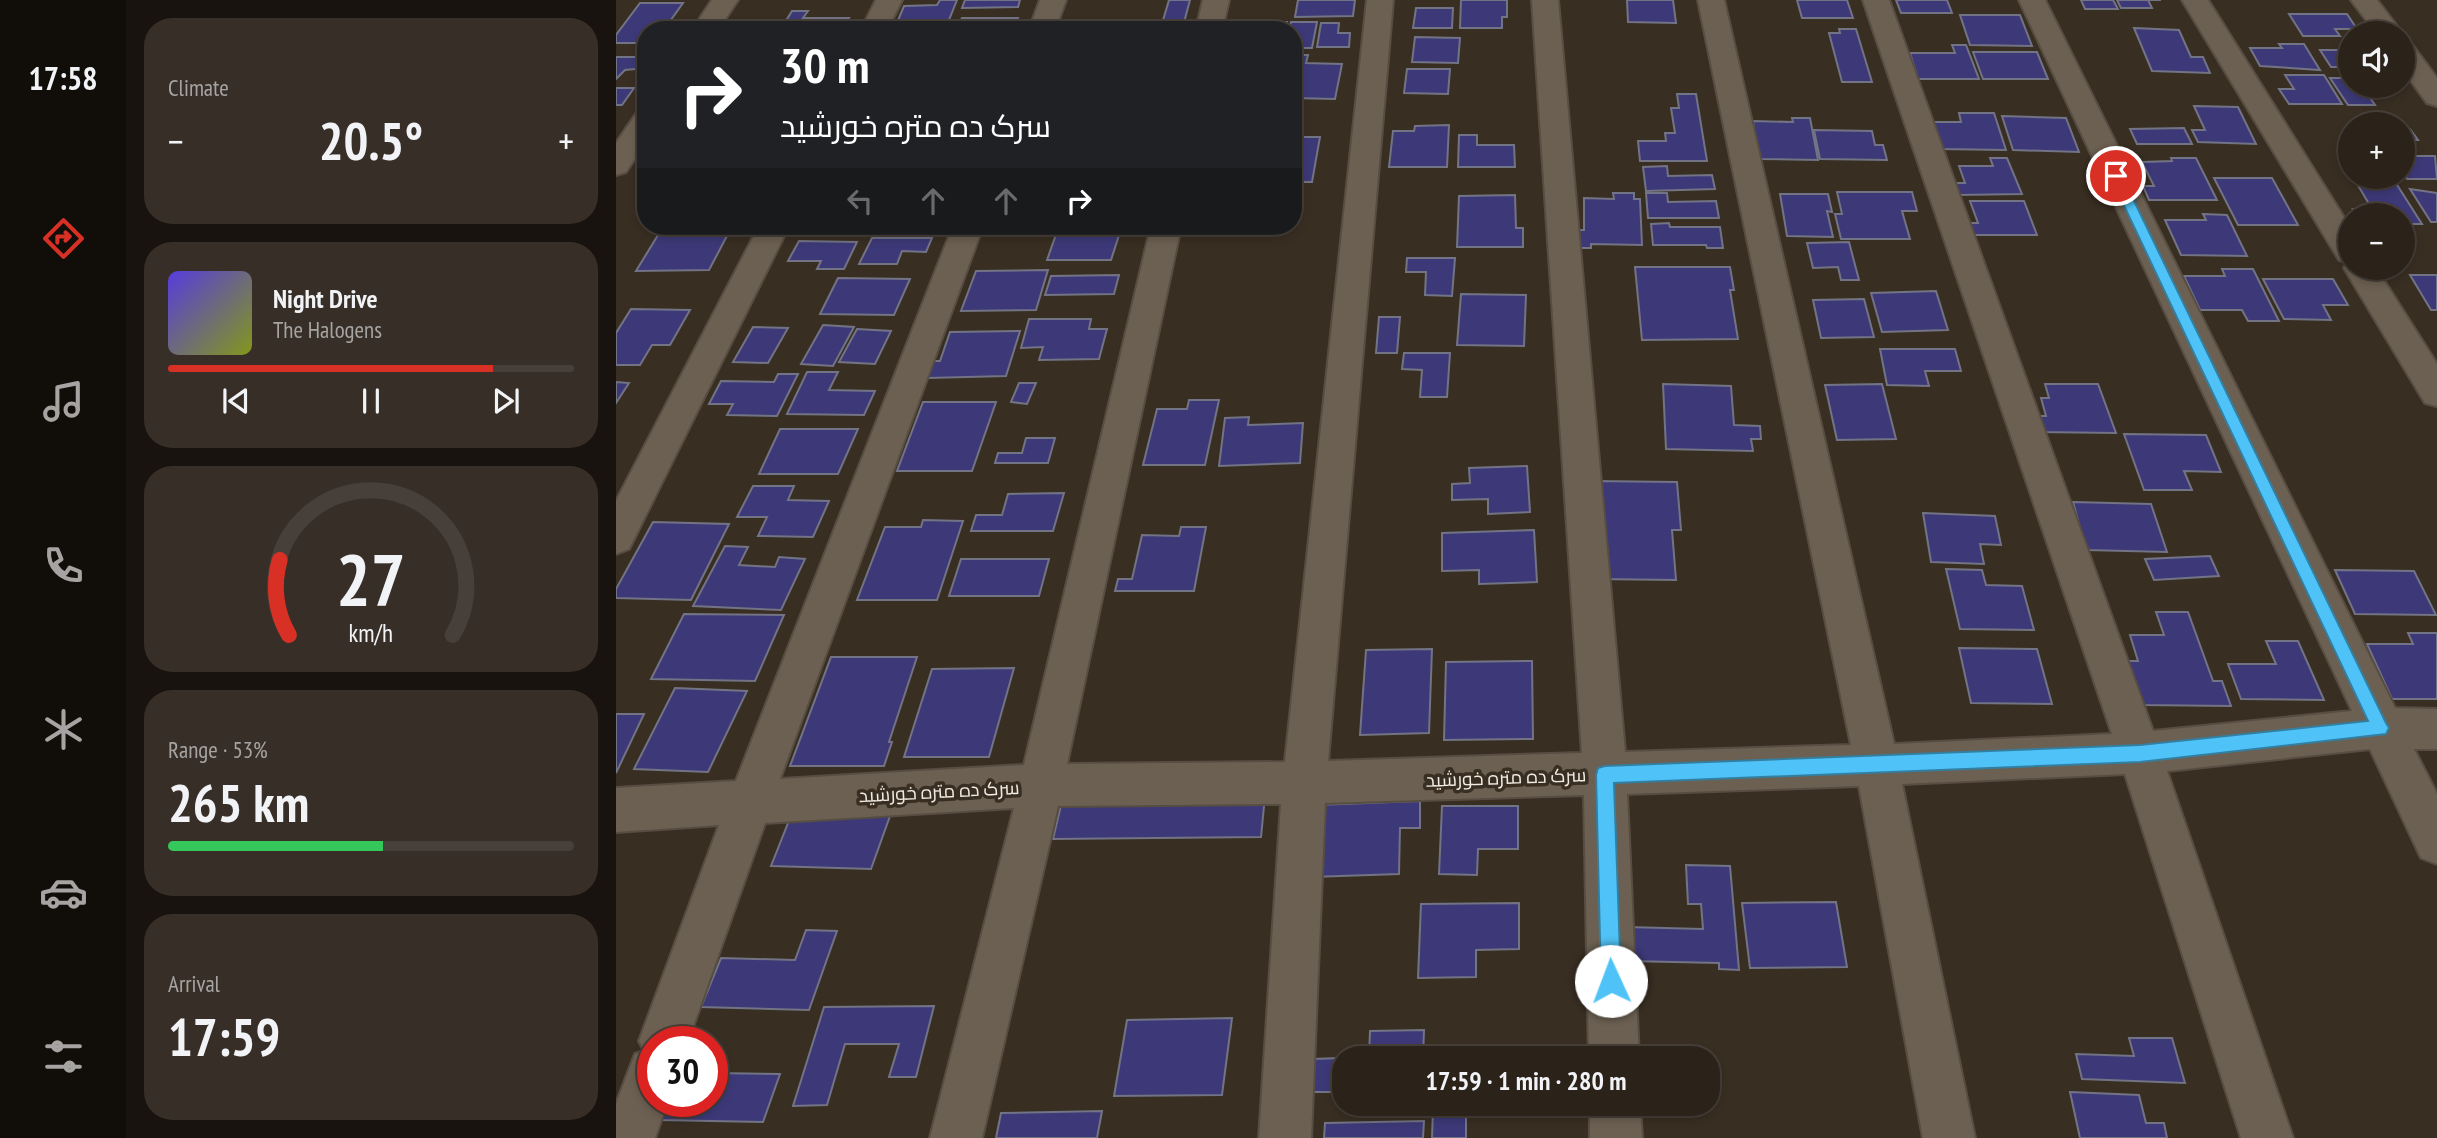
<!DOCTYPE html>
<meta charset="utf-8">
<style>
:root{--surface:#2b221a;--page:#372f27;--text:#f1f3f6;--muted:#a6a4a2;--line:#473f39;--accent:#d93025}
body{margin:0;font-family:"PT Sans Narrow",Cairo,sans-serif;background:var(--page);color:var(--text);height:100vh;display:flex;flex-direction:column;font-size:26px;white-space:nowrap}
*{box-sizing:border-box;margin:0}
p{font-size:23px;color:var(--muted)}
.icon{flex:none;width:38px;height:38px;fill:none;stroke:currentColor;stroke-width:2;stroke-linecap:round;stroke-linejoin:round}
.map{position:relative;flex:1;overflow:hidden}
.panel{display:flex;flex-direction:column;gap:18px;padding:18px;background:#18130e;width:490px}
.panel>*{flex:none}
.top-card{position:absolute;left:21px;top:21px;width:665px;height:214px;border-radius:28px;box-shadow:0 4px 10px #0003,0 0 0 2px var(--line);background:#202124;color:#fff;overflow:hidden}
.fabs{position:absolute;left:1722px;top:21px;display:grid;gap:14px}
.fabs a{display:grid;place-items:center;width:77px;height:77px;border-radius:50%;background:var(--surface);box-shadow:0 4px 10px #0003,0 0 0 2px var(--line);font-size:35px}
.speed{position:absolute;left:21px;top:1026px;display:flex;gap:14px;font-size:35px;font-weight:700;text-align:center}
.speed>*{display:grid;place-content:center;width:91px;height:91px;border-radius:50%;background:var(--surface);box-shadow:0 4px 10px #0003,0 0 0 2px var(--line);line-height:1}
.speed .limit{border:10px solid #d22;background:#fff;color:#111}
.pin{position:absolute;display:grid;place-items:center;width:60px;height:60px;color:#fff;margin:-30px;border:4px solid #fff;border-radius:50%;box-shadow:0 2px 7px #0007}
.me{position:absolute;width:77px;margin:-38px;rotate:358deg;stroke-linejoin:round;filter:drop-shadow(0 0 5px #0008)}
.turn{display:flex;align-items:center;gap:24px;height:147px;padding:0 28px;font-size:32px}
.turn .icon{width:91px;height:91px;stroke-width:2.5}
.turn b{display:block;font-size:49px;line-height:60px}
.lanes{display:flex;align-items:center;height:66px;padding:0 28px;background:#0003;justify-content:center;gap:35px;direction:ltr}
.lanes .off{opacity:.35}
.big{font-size:52px;font-weight:700;line-height:1.1}
.panel .tile{flex:1;display:flex;flex-direction:column;justify-content:center;gap:10px;min-width:0;padding:0 24px;border-radius:28px;background:var(--page)}
.panel .dial{align-items:center;gap:0}
.dial svg{height:182px;overflow:visible;fill:none;stroke:var(--line);stroke-width:7;stroke-linecap:round;text-anchor:middle}
.dial text{fill:var(--text);stroke:none}
.song{display:flex;align-items:center;gap:21px}
.cover{width:84px;height:84px;border-radius:10px;background:linear-gradient(135deg,hsl(250 70% 55%),hsl(70 70% 35%))}
.played{height:7px;border-radius:4px;background:linear-gradient(90deg,var(--accent) 80%,var(--line) 80%)}
.keys{display:flex;justify-content:space-around;direction:ltr}
.heat{display:flex;justify-content:space-between;align-items:center;font-size:38px;direction:ltr}
.charge{height:10px;border-radius:5px;background:linear-gradient(90deg,#34c759 53%,var(--line) 0)}
.trip{position:absolute;left:716px;top:1046px;width:388px;height:70px;border-radius:28px;background:var(--surface);box-shadow:0 4px 10px #0003,0 0 0 2px var(--line);font-weight:700;line-height:70px;text-align:center}
main{display:flex;flex:1;min-height:0}
.menu{display:flex;flex-direction:column;width:126px;justify-content:space-around;align-items:center;background:#110e0a;color:var(--muted)}
.menu .icon{width:49px;height:49px}
.menu .active{color:var(--accent)}
.menu b{font-size:32px;color:var(--text)}
.map>svg:first-child{display:block}
</style>
<main>
<nav class="menu">
<b>17:58</b>
<svg class="icon active" aria-label="directions" viewBox="0 0 24 24"><path d="M12 3l9 9-9 9-9-9zM9 14v-3h6M13 9l2 2-2 2"/></svg>
<svg class="icon" aria-label="music" viewBox="0 0 24 24"><path d="M9 18V5l10-2v13"/><circle cx="6" cy="18" r="3"/><circle cx="16" cy="16" r="3"/></svg>
<svg class="icon" aria-label="phone" viewBox="0 0 24 24"><path d="M5 4h4l2 5-3 2q2 4 5 5l2-3 5 2v4C11 20 4 13 5 4z"/></svg>
<svg class="icon" aria-label="climate" viewBox="0 0 24 24"><path d="M12 3v18M4 7l16 10M4 17L20 7"/></svg>
<svg class="icon" aria-label="car" viewBox="0 0 24 24"><path d="M5 17H2v-5l4-1 3-4h7l3 4 3 1v5h-3M9 17h6M6 11h13"/><circle cx="7" cy="17" r="2"/><circle cx="17" cy="17" r="2"/></svg>
<svg class="icon" aria-label="filters" viewBox="0 0 24 24"><path d="M4 7h16M4 17h16"/><circle cx="9" cy="7" r="2"/><circle cx="15" cy="17" r="2"/></svg>
</nav>
<section class="panel">
<div class="tile"><p>Climate</p>
<div class="heat"><a>−</a><b class="big">20.5°</b><a>+</a></div>
</div>
<div class="tile">
<div class="song"><i class="cover"></i><div><b>Night Drive</b><p>The Halogens</p></div></div>
<div class="played"></div>
<div class="keys"><svg class="icon" aria-label="previous" viewBox="0 0 24 24"><path d="M18 5L8 12l10 7zM5 5v14"/></svg><svg class="icon" aria-label="pause" viewBox="0 0 24 24"><path d="M8 5v14M16 5v14"/></svg><svg class="icon" aria-label="next" viewBox="0 0 24 24"><path d="M6 5l10 7-10 7zM19 5v14"/></svg></div>
</div>
<div class="tile dial"><svg viewBox="0 0 100 80">
<path d="M14 69A42 42 0 1 1 86 69"/>
<path d="M14 69A42 42 0 0 1 10 36" stroke="#d93025"/>
<text x="50" y="56" font-size="32" font-weight="700">27</text>
<text x="50" y="72" font-size="11">km/h</text>
</svg></div>
<div class="tile"><p>Range · 53%</p><b class="big">265 km</b><div class="charge"></div></div>
<div class="tile"><p>Arrival</p><b class="big">17:59</b></div>
</section>
<div class="map">
<svg width="1821" height="1138" viewBox="0 0 1821 1138">
<rect width="100%" height="100%" fill="#392e22"/>
<path fill="#3d3978" stroke="#727384" stroke-width="2" d="M324 0H341L329 30H274H278L288 6 321 5Z
M349 0H404L402 7 346 8Z
M553 0H574L566 30H447L448 27H545Z
M682 0H739L737 16 679 17Z
M845 0H891V17H886V28H844Z
M1011 0H1057L1060 23 1012 22Z
M1181 0H1231L1237 18H1186Z
M1280 0H1331L1336 13H1285Z
M1465 0H1497L1502 9H1469Z
M1501 0H1545H1532L1536 8H1505Z
M24 3H67L52 24H65L61 30H30V43H0V35Z
M800 8H837L836 28H797Z
M176 11H192L187 18H233L227 27H166Z
M1673 14H1731L1741 29H1719L1724 36H1687Z
M1344 15H1404L1416 46 1354 45Z
M346 18H402L397 30H340Z
M642 22H671L669 30H604L641 29Z
M675 22H701L696 48H677V30H673Z
M705 23H723L722 33H734L733 47H701Z
M1518 28 1563 30 1575 57H1587L1594 73 1536 71Z
M1223 29H1240L1256 82H1226L1213 33H1224Z
M799 37 844 38 842 63 796 62Z
M1663 44H1688L1704 70 1644 66 1634 48H1666Z
M1336 45H1350L1363 79H1302L1294 53H1339Z
M1704 50H1734V67H1715Z
M1357 52H1421L1432 79H1367Z
M677 55H692L690 63 726 64 719 99 677 98Z
M0 57H30V68L9 70 0 79Z
M791 69H834L832 94 788 93Z
M1669 75H1708L1726 104H1673L1663 89H1678Z
M1714 78H1734V86H1746L1759 105H1732Z
M0 88H18L6 105H0Z
M1061 94H1080L1091 161H1024L1022 141H1050L1049 133H1059L1055 108H1063Z
M1578 106 1622 107 1640 144 1582 142 1576 130H1589Z
M1343 113H1378L1390 150 1323 149 1316 122H1345Z
M1770 113 1777 124H1754L1747 114Z
M1386 116 1450 118 1463 152 1397 150Z
M1176 118H1194L1202 160 1142 159 1137 121 1177 122Z
M833 125 831 167H773L777 131H798L799 126Z
M1568 128 1576 144H1521L1514 129Z
M1787 129H1794L1802 140H1787Z
M1198 130 1256 131 1259 145H1267L1271 160 1204 159Z
M843 135H861V145H898L899 167H842Z
M677 137H704L696 182H677Z
M1787 156H1819L1821 179H1791L1787 172Z
M1374 158H1391L1406 194 1341 195 1337 183H1349L1343 166H1377Z
M1555 158H1580L1601 200H1533L1527 186H1538L1526 162 1556 161Z
M1051 166 1052 176 1096 175 1099 189 1030 191 1027 167Z
M1737 177H1776L1806 224H1787V215H1741L1737 209H1756Z
M1598 178H1656L1682 225H1622Z
M1794 189 1821 193V222H1815Z
M1221 192H1296L1301 211H1286L1294 239H1225L1219 214H1226Z
M997 193H1018V199H1024L1026 245 975 244V248H954V230H968V198L998 199Z
M1030 193H1051L1052 202 1100 201 1103 218H1032Z
M1164 194H1212L1216 212 1211 211 1217 237 1171 236Z
M899 195 900 228H907V247H841L843 196Z
M1354 201H1408L1421 235H1354L1350 223H1362Z
M1587 214 1611 215 1631 256 1565 255 1549 220H1590Z
M1053 223 1054 227H1104L1107 248H1091L1090 245H1037L1035 224Z
M61 226H125L124 228Z
M443 226H506L495 260H431Z
M112 234 93 270 20 271 42 235Z
M256 238H316L310 252 286 251 281 264H243Z
M183 241 241 242 228 269H201L205 261H172Z
M1233 242 1243 280H1225L1222 267 1197 268 1191 243Z
M791 258H839L836 296 809 295 810 272H790Z
M1019 267H1114L1118 290H1114L1122 339 1026 340Z
M1606 269H1637L1663 321H1632L1626 310H1584L1568 276H1609Z
M432 270 420 310 345 311 360 271Z
M503 275 498 294 429 295 435 276Z
M1794 275H1821V310H1815Z
M222 278 294 279 278 315 204 314Z
M1647 279H1717L1732 305H1707L1715 320 1668 319Z
M1320 291 1332 330 1266 332 1255 293Z
M845 294 910 295 908 346 841 345Z
M1248 299 1258 337 1205 338 1197 300Z
M15 309 74 310 54 345H36L24 365H0V333Z
M763 317H784L781 353H760Z
M413 319H475L473 329H491L483 359 423 360 427 347 405 348Z
M207 325 238 327 217 366 185 364Z
M137 327 172 328 152 363 117 362Z
M241 329 275 331 259 364 223 362Z
M404 331 390 376 312 378 317 361H324L334 332Z
M1264 349H1339L1345 371H1309L1313 386 1271 385Z
M788 353H834L831 397H804L806 370 786 369Z
M191 372H222L213 390 259 391 248 415 171 414Z
M162 374H182L161 416 111 415 117 404H93L105 381 158 382Z
M0 382 13 383 0 403Z
M403 383H420L411 404 395 402Z
M1047 384 1115 386 1118 425 1144 426 1145 439H1135L1137 451 1050 449Z
M1266 384 1280 439 1221 440 1209 385Z
M1429 384H1482L1500 433 1421 432 1416 416H1430L1425 398H1433Z
M573 400H603L589 465H527L541 409H571Z
M307 402H380L356 471H281Z
M633 417 632 425 687 423 684 463 603 466 609 418Z
M164 429H242L222 474H143Z
M1508 434 1590 435 1605 472 1568 471 1576 490H1528Z
M410 438H439L432 463H379L382 453H406Z
M911 466 914 512 872 514V499L836 500V484L854 483 853 468Z
M977 481 1061 482 1065 530H1056L1060 580 980 579Z
M137 486H178L172 500 213 501 197 537 142 536 151 517H121Z
M448 493 437 531H355L360 515H386L392 494Z
M1457 502 1535 504 1551 552 1470 550Z
M1307 513 1379 516 1385 545 1364 544 1368 564 1315 562Z
M307 520 347 521 321 600H241L269 527H305Z
M37 522 113 524 75 600 0 598V589Z
M565 527H590L578 591H499L502 579H516L526 535 563 536Z
M918 530 921 582 863 584V570L826 571V533Z
M109 546 132 547 123 565 159 567 163 557 189 559 165 610 77 606Z
M1594 556 1603 576 1538 580 1529 559Z
M345 559H433L423 596H333Z
M1330 569 1366 570 1370 585 1406 586 1418 630 1344 629Z
M1719 570 1798 571 1820 615 1739 614Z
M1540 612H1572L1597 681H1606L1615 706 1524 705 1510 661H1522L1514 635H1548Z
M68 614 168 615 139 681 35 679Z
M1792 633H1821V699H1776L1751 644H1797Z
M1650 641H1682L1708 700 1625 699 1612 664H1660Z
M1343 648 1421 649 1436 704 1355 703Z
M816 649 813 733 744 735 750 650Z
M215 657H301L273 742H276L268 766H174Z
M916 661 917 739 828 740 830 662Z
M398 668 373 757H288L316 669Z
M59 688 131 691 92 772 18 769Z
M0 714H28L0 773Z
M649 796 645 837 437 839 447 797Z
M804 801V828H784L783 874 696 877 701 805Z
M826 806H902V849H862L861 875 823 874Z
M176 813 274 816 255 869 155 866Z
M1070 865 1114 866 1123 970 1103 969V963L1012 961 1011 927 1087 929 1085 904H1072Z
M1220 902 1231 967 1134 968 1126 903Z
M903 903V949L860 950V977L802 978 805 904Z
M190 930 221 931 193 1010 85 1007 105 958 179 960Z
M318 1006 300 1077H273L283 1044H229L211 1105 177 1106 208 1007Z
M616 1018 606 1095 498 1096 511 1020Z
M808 1030 807 1059H728V1092H693L696 1059 753 1057 754 1031Z
M1513 1038H1556L1569 1083 1466 1079 1460 1054 1518 1056Z
M96 1073 164 1074 147 1122 43 1120 51 1101H96Z
M1454 1092 1523 1095 1530 1123H1548L1551 1138H1464Z
M817 1109H850V1138H816Z
M486 1111 481 1138H380L385 1113Z
M808 1121 807 1138H708L709 1123Z"/>
<g fill="none" stroke-linecap="round" stroke-linejoin="round">
<g stroke="#574d42" stroke-width="4">
<path id="minor" d="M96 0H122L102 30H76Z
M260 0H286L271 30H245Z
M424 0H450L439 30H413Z
M587 0H613L606 30H580Z
M751 0H777L712 761 966 753 916 0H942L1009 752 1235 745 1082 0H1108L1278 744 1496 734 1247 0H1273L1537 731 1736 711 1403 0H1429L1779 708 1821 709V749H1798L1821 794V864L1805 858 1754 749 1551 771 1677 1138H1625L1509 774 1286 784 1359 1138H1307L1243 786 1011 794 1023 1059H973L968 795 709 803 695 1138H643L665 804 442 806 366 1138H314L398 808 149 823 72 1041H37V1101H52L39 1138H0V1104L19 1054 28 1051 23 1041 103 825 0 832V788L120 781 337 226H367L164 779 408 765 535 226H565L451 764 669 762Z
M1566 0H1592L1734 227V268H1760L1821 364V406L1809 403 1728 268 1731 262 1723 260Z
M1735 0H1761L1786 33H1760Z
M1787 44 1797 46 1821 78V106L1811 103 1787 70Z
M30 111V142L10 172 0 175V143L20 114Z
M143 226H173L13 549 0 554V501Z
M974 1104H1024L1026 1138H974Z"/>
</g>
<use href="#minor" fill="#6c6052" fill-rule="evenodd"/>
</g>
<path fill="#4fc3f7" stroke="#337fa1" stroke-width="2" d="M1500 172 1506 176 1770 723 1773 728 1770 734 1524 762 998 783 1005 981 1002 988 995 991 988 988 985 981 980 775 982 768 989 766 1524 745 1752 721 1494 176Z"/>
<g text-anchor="middle" stroke-width="7" stroke-linejoin="round" paint-order="stroke">
<g font-size="19" fill="#f2ebe3" stroke="#392e22">
<text transform="translate(890 777) rotate(-2)" y="7">سرک ده متره خورشید</text>
<text transform="translate(323 791) rotate(-3)" y="7">سرک ده متره خورشید</text>
</g>
</g>
</svg>
<div class="fabs">
<a><svg class="icon" aria-label="sound" viewBox="0 0 24 24"><path d="M4 9h4l5-4v14l-5-4H4zM17 9q2 3 0 6"/></svg></a>
<a>+</a>
<a>−</a>
</div>
<div class="speed"><div class="limit">30</div></div>
<div class="pin" style="left:1500px;top:176px;background:#d93025"><svg class="icon" aria-label="arrive" viewBox="0 0 24 24"><path d="M6 21V4h12l-3 4 3 4H6"/></svg></div>
<svg class="me" style="left:995px;top:981px" viewBox="-20 -20 40 40"><circle r="19" fill="#fff"/><path d="M0-13L10 11 0 6-10 11z" fill="#4fc3f7"/></svg>
<div class="trip">17:59 · 1 min · 280 m</div>
<div class="top-card">
<div class="turn"><svg class="icon" aria-label="right" viewBox="0 0 24 24"><path d="M7 20v-9h11M14 6l5 5-5 5"/></svg><div><b>30 m</b>سرک ده متره خورشید</div></div>
<div class="lanes"><svg class="icon off" aria-label="left" viewBox="0 0 24 24"><path d="M17 20v-9H6M10 6l-5 5 5 5"/></svg><svg class="icon off" aria-label="ahead" viewBox="0 0 24 24"><path d="M12 20V5M6 11l6-6 6 6"/></svg><svg class="icon off" aria-label="ahead" viewBox="0 0 24 24"><path d="M12 20V5M6 11l6-6 6 6"/></svg><svg class="icon" aria-label="right" viewBox="0 0 24 24"><path d="M7 20v-9h11M14 6l5 5-5 5"/></svg></div>
</div>
</div>
</main>
